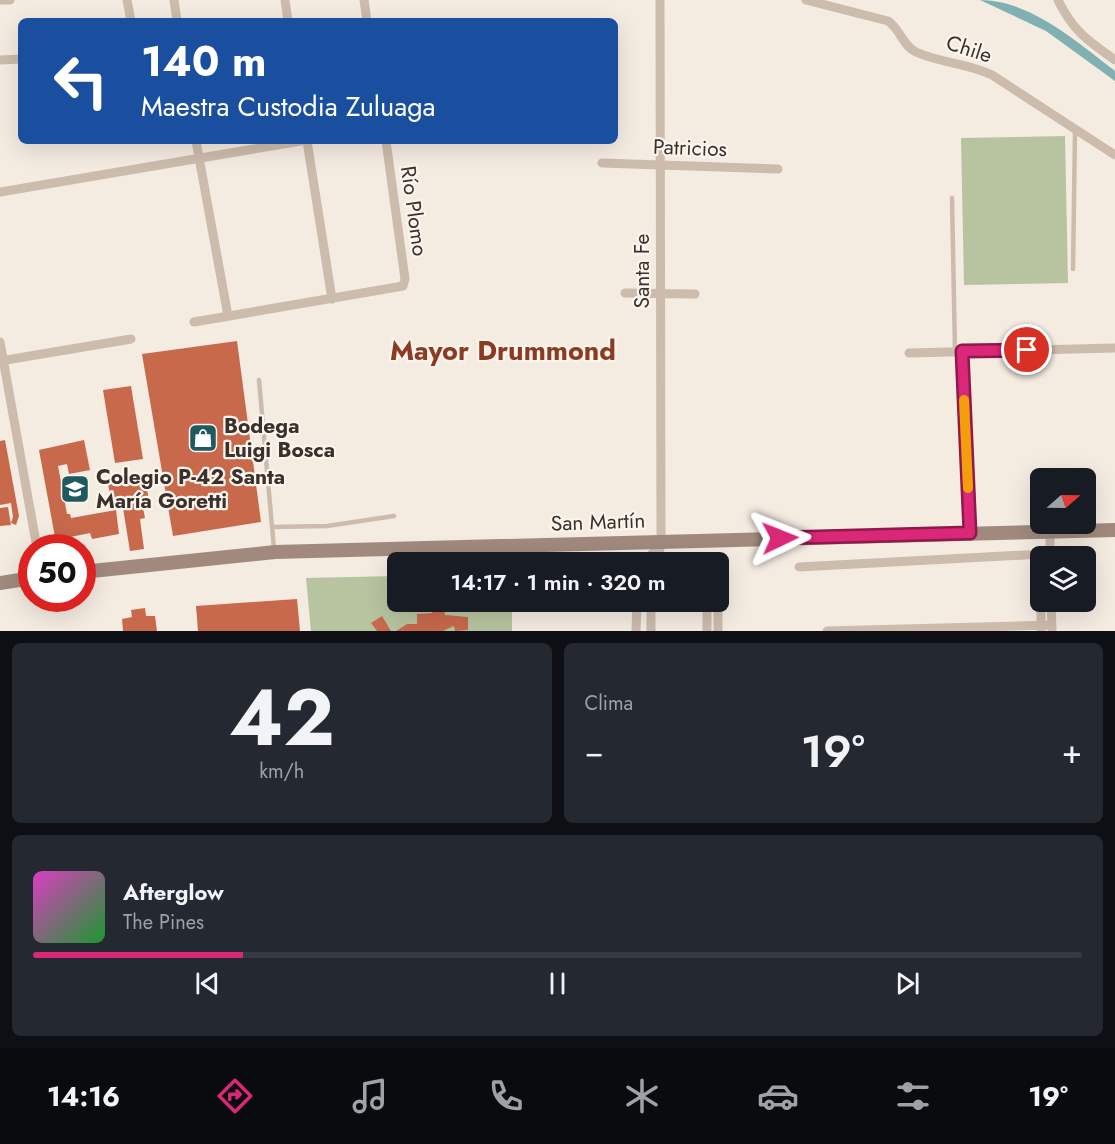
<!DOCTYPE html>
<html lang="es">
<meta charset="utf-8">
<style>
:root{--surface:#171b24;--page:#242831;--text:#f1f3f6;--muted:#9ea1a6;--line:#363941;--accent:#db2777}
body{margin:0;font-family:Jost,sans-serif;background:var(--page);color:var(--text);height:100vh;display:flex;flex-direction:column;font-size:22px;white-space:nowrap}
*{box-sizing:border-box;margin:0}
p{font-size:20px;color:var(--muted)}
.icon{flex:none;width:33px;height:33px;fill:none;stroke:currentColor;stroke-width:2;stroke-linecap:round;stroke-linejoin:round}
.map{position:relative;height:631px;overflow:hidden}
.details{display:flex;flex-direction:column;gap:12px;padding:12px;background:#0d0f14;flex:1}
.details>*{flex:none}
.guide{position:absolute;left:18px;top:18px;width:600px;height:126px;border-radius:9px;box-shadow:0 6px 24px #0002;background:#1a4fa0;color:#fff;overflow:hidden}
.needle{width:39px;rotate:70deg}
.fabs{position:absolute;left:1030px;top:468px;display:grid;gap:12px}
.fabs a{display:grid;place-items:center;width:66px;height:66px;border-radius:9px;background:var(--surface);box-shadow:0 6px 24px #0002;font-size:30px}
.speed{position:absolute;left:18px;top:534px;display:flex;gap:12px;font-size:30px;font-weight:700;text-align:center}
.speed>*{display:grid;place-content:center;width:78px;height:78px;border-radius:50%;background:var(--surface);box-shadow:0 6px 24px #0002;line-height:1}
.speed .limit{border:9px solid #d22;background:#fff;color:#111}
.pin{position:absolute;display:grid;place-items:center;width:51px;height:51px;color:#fff;margin:-26px;border:3px solid #fff;border-radius:50%;box-shadow:0 2px 6px #0007}
.me{position:absolute;width:66px;margin:-33px;rotate:88deg;stroke-linejoin:round;filter:drop-shadow(0 0 4px #0008)}
.turn{display:flex;align-items:center;gap:21px;height:126px;padding:0 24px;font-size:27px}
.turn .icon{width:78px;height:78px;stroke-width:2.5}
.turn b{display:block;font-size:42px;line-height:51px}
.big{font-size:45px;font-weight:600;line-height:1.1}
.details .card{flex:1;display:flex;flex-direction:column;justify-content:center;gap:9px;min-width:0;padding:0 21px;border-radius:9px;background:var(--page)}
.details .dial{align-items:center;gap:0}
.dial b{font-size:78px;line-height:1}
.song{display:flex;align-items:center;gap:18px}
.cover{width:72px;height:72px;border-radius:9px;background:linear-gradient(135deg,hsl(310 70% 55%),hsl(130 70% 35%))}
.played{height:6px;border-radius:3px;background:linear-gradient(90deg,var(--accent) 20%,var(--line) 20%)}
.keys{display:flex;justify-content:space-around;direction:ltr}
.heat{display:flex;justify-content:space-between;align-items:center;font-size:33px;direction:ltr}
.details .tiles{flex:1;display:grid;gap:12px;grid-template-columns:1fr 1fr}
.card:last-child{grid-column:span 2}
.trip{position:absolute;left:387px;top:552px;width:342px;height:60px;border-radius:9px;background:var(--surface);box-shadow:0 6px 24px #0002;font-weight:600;line-height:60px;text-align:center}
.tabs{display:flex;height:96px;justify-content:space-around;align-items:center;background:#090b0e;color:var(--muted)}
.tabs .icon{width:42px;height:42px}
.tabs .on{color:var(--accent)}
.tabs b{font-size:27px;color:var(--text)}
.map>svg:first-child{display:block}
</style>
<div class="map">
<svg width="1115" height="631" viewBox="0 0 1115 631">
<rect width="100%" height="100%" fill="#f4ebe1"/>
<path fill="#b8c4a0" d="M1065 136 1068 283 964 285 961 138Z
M397 576 398 602H512V631H311L306 578Z"/>
<path fill="#7fb0b2" d="M980 0C1030 0 1077 42 1115 71V81L1046 31Z"/>
<path fill="#c8694b" d="M237 341 261 522 173 536 142 354Z
M131 386 143 459 115 463 103 390Z
M5 440 19 516 16 525 11 523 13 517 11 503 0 505V441Z
M84 440 90 470 69 474 67 464 58 466 67 514H70L71 518 116 510 119 534 92 539 90 533 70 537 72 545 57 548 39 450Z
M111 479 113 486 141 480 142 490 147 489 149 501 142 502 145 518 140 519 144 549 130 551 121 496 111 498 107 480Z
M8 507 11 525 0 526V508Z
M297 599 300 631H198L196 606Z
M444 607 445 615 468 617V630L455 631 454 626 443 631H396L407 624H417V614L432 613V608Z
M145 608 146 616H155L157 631H123L122 619 132 617 131 610Z
M382 616 391 631H377L371 623Z"/>
<g fill="none" stroke-linecap="round" stroke-linejoin="round">
<path stroke="#cdbbac" stroke-width="4.5" d="M952 198 955 351
M1073 269 1075 131
M259 380 274 549
M272 527 327 526 394 516"/>
<path stroke="#cdbbac" stroke-width="9" d="M0 0H10
M127 0 131 21
M174 0 177 21
M285 0 288 21
M364 0 367 21
M806 0 888 21C900 29 903 46 916 52 940 63 968 63 992 75L1115 155
M1058 0C1073 31 1088 41 1115 60
M0 60 21 59
M196 141 228 316
M307 141 332 299
M602 163 778 169
M0 192 301 141
M625 293 695 294
M194 322 403 286 405 279 386 141
M0 342 37 548
M962 351 971 533
M909 353 1115 348
M0 361 131 339
M1050 531V556
M646 562 660 543
M658 562 661 541 660 0
M799 567 1043 554 1046 556
M707 602V631
M718 602V631
M1041 602V629
M1051 602 1052 629
M636 631 637 602
M651 631V602
M827 631 1051 625"/>
<path stroke="#a18a7d" stroke-width="14" d="M82 572 275 552 1115 530
M0 583 32 578"/>
</g>
<g fill="none" stroke-linecap="round" stroke-linejoin="round">
<g stroke="#8e194d" stroke-width="15">
<path id="route" d="M780 538 970 533 962 351 1027 350"/>
</g>
<use href="#route" stroke="#db2777" stroke-width="10"/>
<path stroke="#f59e0b" stroke-width="10" d="M964 400 968 488"/>
</g>
<defs>
<g id="shop-square" transform="scale(1.5)"><rect x="-9" y="-9" width="18" height="18" rx="4" fill="#1f5a5e" stroke="#fbf5ee"/><path d="M-5-2.5h2.3a2.7 3.5 0 0 1 5.4 0H5L5.5 6h-11ZM-1.5-2.5h3a1.5 2.3 0 0 0-3 0Z" fill="#fff"/></g>
<g id="school-square" transform="scale(1.5)"><rect x="-9" y="-9" width="18" height="18" rx="4" fill="#1f5a5e" stroke="#fbf5ee"/><path d="M0-5L7-2L0 1L-7-2ZM-4 1L0 2.5L4 1V4Q0 6-4 4Z" fill="#fff"/></g>
</defs>
<g fill-rule="evenodd">
<use href="#shop-square" x="203" y="438"/>
<use href="#school-square" x="75" y="489"/>
</g>
<g text-anchor="middle" stroke-width="4.5" stroke-linejoin="round" paint-order="stroke">
<g font-size="21" fill="#3b302b" stroke="#fbf5ee">
<text transform="translate(969 49) rotate(18)" y="7">Chile</text>
<text transform="translate(690 148) rotate(2)" y="7">Patricios</text>
<text transform="translate(414 211) rotate(82)" y="7">Río Plomo</text>
<text transform="translate(642 271) rotate(-90)" y="7">Santa Fe</text>
<text transform="translate(598 522) rotate(-2)" y="7">San Martín</text>
</g>
<g font-size="21" font-weight="bold" fill="#3b302b" stroke="#fbf5ee" text-anchor="start">
<text x="224" y="433">Bodega<tspan x="224" dy="24">Luigi Bosca</tspan></text>
<text x="96" y="484">Colegio P-42 Santa<tspan x="96" dy="24">María Goretti</tspan></text>
</g>
<g font-size="27" font-weight="bold" fill="#8c3b22" stroke="#fbf5ee">
<text x="503" y="360">Mayor Drummond</text>
</g>
</g>
</svg>
<div class="fabs">
<a><svg class="needle" viewBox="-14 -14 28 28"><path d="M0-13l5 13h-10z" fill="#e53935"/><path d="M0 13l5-13h-10z" fill="#9ea1a6"/></svg></a>
<a><svg class="icon" aria-label="layers" viewBox="0 0 24 24"><path d="M12 4l9 5-9 5-9-5zM3 14l9 5 9-5"/></svg></a>
</div>
<div class="speed"><div class="limit">50</div></div>
<div class="pin" style="left:1027px;top:350px;background:#d93025"><svg class="icon" aria-label="arrive" viewBox="0 0 24 24"><path d="M6 21V4h12l-3 4 3 4H6"/></svg></div>
<svg class="me" style="left:780px;top:538px" viewBox="-20 -20 40 40"><path d="M0-17L14 15 0 8-14 15z" fill="#db2777" stroke="#fff" stroke-width="4"/></svg>
<div class="trip">14:17 · 1 min · 320 m</div>
<div class="guide">
<div class="turn"><svg class="icon" aria-label="left" viewBox="0 0 24 24"><path d="M17 20v-9H6M10 6l-5 5 5 5"/></svg><div><b>140 m</b>Maestra Custodia Zuluaga</div></div>
</div>
</div>
<section class="details">
<div class="tiles">
<div class="card dial"><b>42</b><p>km/h</p></div>
<div class="card"><p>Clima</p>
<div class="heat"><a>−</a><b class="big">19°</b><a>+</a></div>
</div>
<div class="card">
<div class="song"><i class="cover"></i><div><b>Afterglow</b><p>The Pines</p></div></div>
<div class="played"></div>
<div class="keys"><svg class="icon" aria-label="previous" viewBox="0 0 24 24"><path d="M18 5L8 12l10 7zM5 5v14"/></svg><svg class="icon" aria-label="pause" viewBox="0 0 24 24"><path d="M8 5v14M16 5v14"/></svg><svg class="icon" aria-label="next" viewBox="0 0 24 24"><path d="M6 5l10 7-10 7zM19 5v14"/></svg></div>
</div>
</div>
</section>
<nav class="tabs">
<b>14:16</b>
<svg class="icon on" aria-label="directions" viewBox="0 0 24 24"><path d="M12 3l9 9-9 9-9-9zM9 14v-3h6M13 9l2 2-2 2"/></svg>
<svg class="icon" aria-label="music" viewBox="0 0 24 24"><path d="M9 18V5l10-2v13"/><circle cx="6" cy="18" r="3"/><circle cx="16" cy="16" r="3"/></svg>
<svg class="icon" aria-label="phone" viewBox="0 0 24 24"><path d="M5 4h4l2 5-3 2q2 4 5 5l2-3 5 2v4C11 20 4 13 5 4z"/></svg>
<svg class="icon" aria-label="climate" viewBox="0 0 24 24"><path d="M12 3v18M4 7l16 10M4 17L20 7"/></svg>
<svg class="icon" aria-label="car" viewBox="0 0 24 24"><path d="M5 17H2v-5l4-1 3-4h7l3 4 3 1v5h-3M9 17h6M6 11h13"/><circle cx="7" cy="17" r="2"/><circle cx="17" cy="17" r="2"/></svg>
<svg class="icon" aria-label="filters" viewBox="0 0 24 24"><path d="M4 7h16M4 17h16"/><circle cx="9" cy="7" r="2"/><circle cx="15" cy="17" r="2"/></svg>
<b>19°</b>
</nav>
